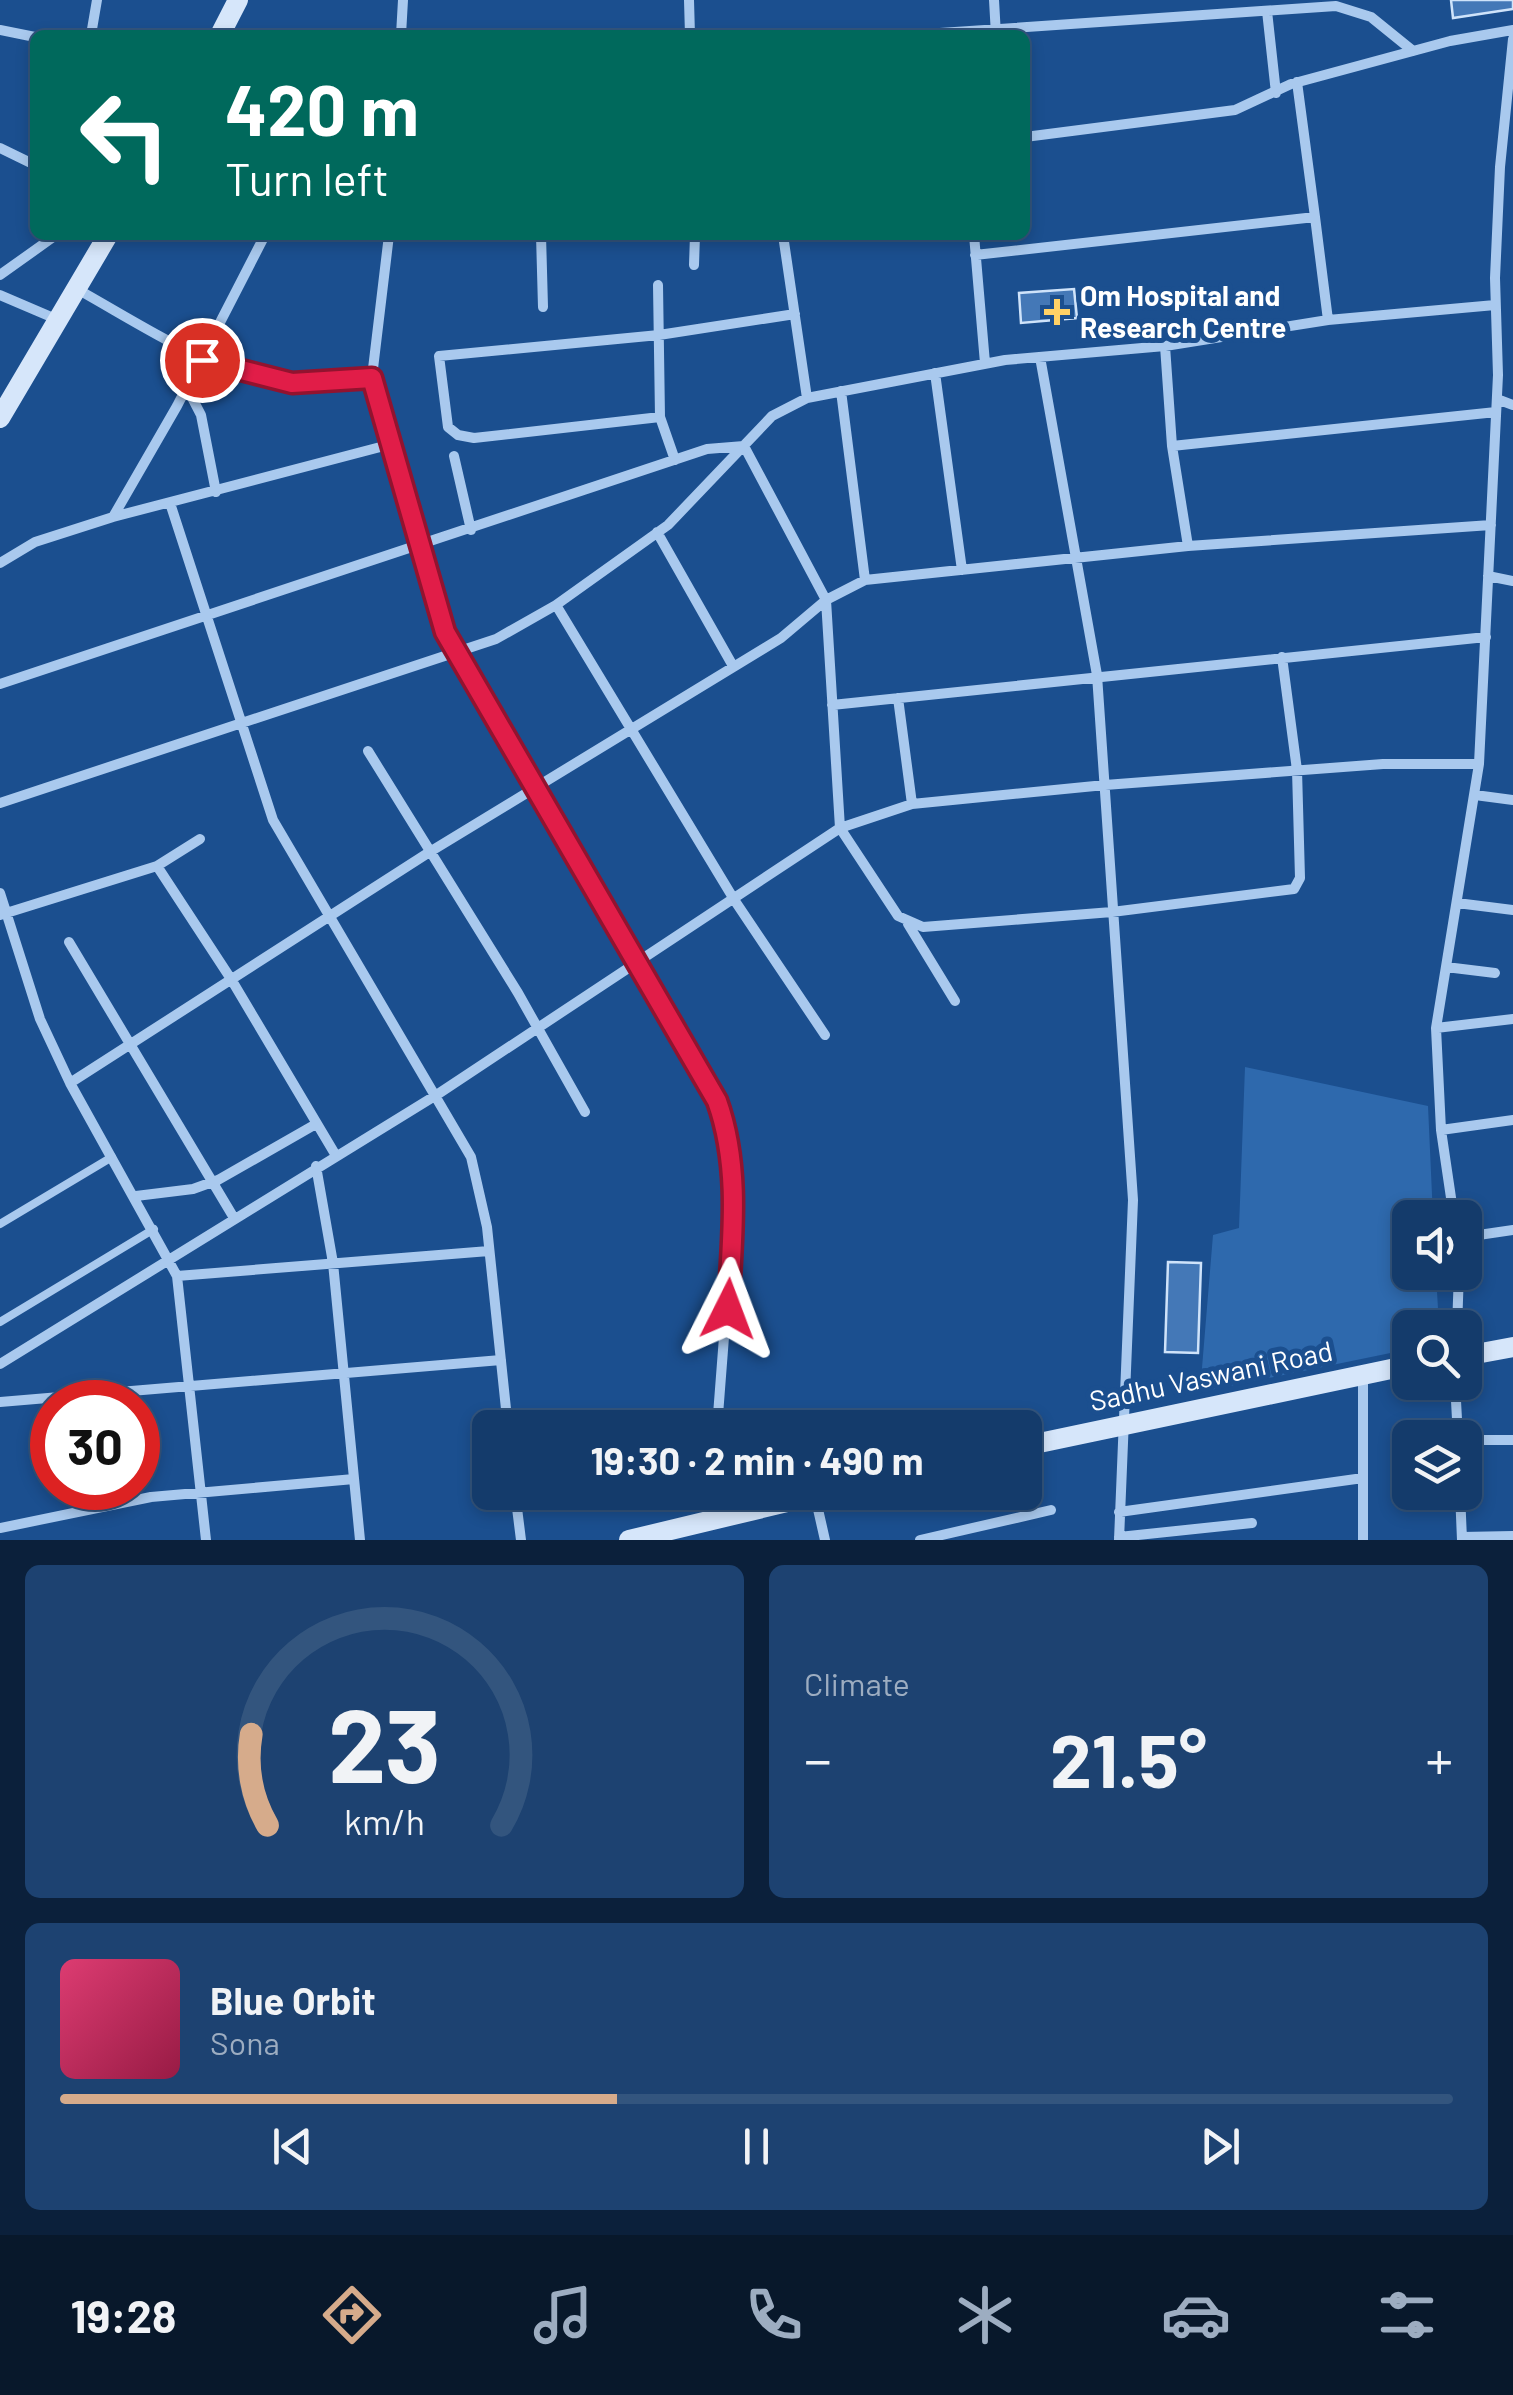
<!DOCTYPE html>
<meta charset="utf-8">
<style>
:root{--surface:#143b6b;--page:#1d4271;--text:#f1f3f6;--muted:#9dadc1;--line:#33557e;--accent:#d6ab8b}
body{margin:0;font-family:Barlow,sans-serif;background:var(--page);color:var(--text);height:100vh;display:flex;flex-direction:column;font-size:38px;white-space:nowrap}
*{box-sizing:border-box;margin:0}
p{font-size:32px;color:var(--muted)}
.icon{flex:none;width:55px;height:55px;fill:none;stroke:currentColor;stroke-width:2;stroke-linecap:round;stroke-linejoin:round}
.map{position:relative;height:1540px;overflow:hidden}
.details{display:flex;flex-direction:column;gap:25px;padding:25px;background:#0b203b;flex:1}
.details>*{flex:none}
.hud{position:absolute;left:30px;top:30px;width:1000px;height:210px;border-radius:15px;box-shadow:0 5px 15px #0003,0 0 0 2px var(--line);background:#00695c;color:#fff;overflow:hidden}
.fabs{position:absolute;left:1392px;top:1200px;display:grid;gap:20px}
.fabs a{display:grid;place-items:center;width:90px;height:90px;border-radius:15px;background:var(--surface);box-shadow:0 5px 15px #0003,0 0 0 2px var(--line);font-size:50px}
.speed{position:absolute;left:30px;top:1380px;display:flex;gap:20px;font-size:50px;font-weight:700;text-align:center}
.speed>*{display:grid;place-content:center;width:130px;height:130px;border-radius:50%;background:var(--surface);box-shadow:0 5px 15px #0003,0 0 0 2px var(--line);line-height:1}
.speed .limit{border:15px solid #d22;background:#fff;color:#111}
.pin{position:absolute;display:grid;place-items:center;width:85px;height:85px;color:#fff;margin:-42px;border:5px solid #fff;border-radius:50%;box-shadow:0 2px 10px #0007}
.me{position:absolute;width:110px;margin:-55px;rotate:3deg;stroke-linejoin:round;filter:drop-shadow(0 0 8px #0008)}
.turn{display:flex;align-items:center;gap:35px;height:210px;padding:0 30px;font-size:45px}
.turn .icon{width:130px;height:130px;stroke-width:2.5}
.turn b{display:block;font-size:70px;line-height:85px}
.big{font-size:75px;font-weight:700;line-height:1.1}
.details .card{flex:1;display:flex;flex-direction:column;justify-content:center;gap:15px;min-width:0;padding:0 35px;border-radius:15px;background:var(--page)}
.details .dial{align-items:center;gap:0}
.dial svg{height:260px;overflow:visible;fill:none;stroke:var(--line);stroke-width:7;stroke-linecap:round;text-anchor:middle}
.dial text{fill:var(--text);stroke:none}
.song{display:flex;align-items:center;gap:30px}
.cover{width:120px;height:120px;border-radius:15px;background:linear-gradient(135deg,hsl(340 70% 55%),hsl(340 70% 35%))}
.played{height:10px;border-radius:5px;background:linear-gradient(90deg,var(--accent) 40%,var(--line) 40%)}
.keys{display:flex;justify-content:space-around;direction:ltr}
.heat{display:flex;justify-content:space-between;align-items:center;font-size:55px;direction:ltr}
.details .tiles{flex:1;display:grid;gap:25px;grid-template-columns:1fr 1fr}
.card:last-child{grid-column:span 2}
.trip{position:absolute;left:472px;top:1410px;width:570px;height:100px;border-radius:15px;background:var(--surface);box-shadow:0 5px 15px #0003,0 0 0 2px var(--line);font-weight:700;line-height:100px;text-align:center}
.tabs{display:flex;height:160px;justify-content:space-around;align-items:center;background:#08182b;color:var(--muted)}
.tabs .icon{width:70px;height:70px}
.tabs .on{color:var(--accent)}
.tabs b{font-size:45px;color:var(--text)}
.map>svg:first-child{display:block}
</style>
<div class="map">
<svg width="1513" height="1540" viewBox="0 0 1513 1540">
<rect width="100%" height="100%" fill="#1b4f8f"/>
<path fill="#2e69ad" d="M1245 1067 1428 1106 1433 1217 1410 1218V1272L1436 1273 1439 1327 1410 1328V1349L1200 1392 1213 1235 1239 1228Z"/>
<path fill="#4478b7" stroke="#cfe3fa" stroke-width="2.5" d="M1451 0H1513V9L1453 18Z
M1074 289 1077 318 1021 323 1019 293Z
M1168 1262 1201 1263 1198 1353 1165 1352Z"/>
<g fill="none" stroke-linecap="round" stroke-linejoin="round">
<path stroke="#a9c9ee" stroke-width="8" d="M0 1224 112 1157
M0 1322 154 1229"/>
<path stroke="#a9c9ee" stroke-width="10" d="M689 0 690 35
M994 0 996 35
M1267 11 1276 93
M0 30 35 37
M91 35 97 0
M401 35 403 0
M910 35 1336 6 1371 17 1413 51
M1297 82 1315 217
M1025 137 1235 110 1291 84 1450 41 1513 30
M0 148 35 165
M389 235 372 377 445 632 533 790 641 964 717 1101 728 1133 732 1233 717 1428
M541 235 543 307
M783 235 807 398
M974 235 985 363
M975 255 1315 217 1328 320
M694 265 695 235
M0 275 56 235
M658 285 660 417 675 460
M77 289C187 351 239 394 372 377
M0 295 56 319
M1165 346 1172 446 1188 546
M1040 357 1097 675 1133 1200 1119 1540
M935 373 962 570
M187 388 201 415 216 492
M841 391 865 580
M1497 399 1513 405
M660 417 474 438 458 435 448 427 439 356 659 335 795 314
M1172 446 1496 412
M454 456 471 530
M170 503 273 820 471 1157 487 1227 508 1428
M113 517 388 445
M657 532 733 666
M0 563 35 542 113 517 177 406 265 235
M1488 576 1513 581
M556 605 735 901 825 1035
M0 684 707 449 744 446 826 600 840 828 898 916 923 927 1112 912 1294 889 1300 878 1297 770 1282 657
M898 698 912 804
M832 705 1486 637
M368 751 518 993 585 1112
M1475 795 1513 800
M0 803 496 639 556 605 668 525 772 416 807 398 1005 360 1165 346 1328 320 1495 305
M157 866 200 839
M0 893 40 1019 70 1083 177 1276 206 1540
M1457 903 1513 910
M0 915 157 866 231 979 335 1154
M908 924 955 1001
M69 942 234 1218
M1446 967 1495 973
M1436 1028 1513 1019
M70 1083 428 853 781 638 826 600 865 580 1188 546 1491 525
M1441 1130 1513 1120
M316 1166 333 1263 360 1540
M136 1196 193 1189 218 1180 316 1124
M1454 1218 1441 1130 1436 1028 1479 764 1498 375 1495 278 1500 167 1513 39
M1465 1237 1513 1230
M177 1276 489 1251
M1457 1328 1459 1272
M0 1364 438 1094 840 828 912 804 1105 785 1383 764H1479
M1455 1382 1458 1438
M0 1402 501 1360
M1465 1440H1513
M515 1492 521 1540
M715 1492 716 1518
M1460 1492 1462 1540
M815 1496 825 1540
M1119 1512 1363 1478
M0 1528 151 1497 354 1479
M1119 1537 1252 1523
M1462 1537 1513 1536
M920 1540 1051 1510
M1363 1540V1376"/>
<path stroke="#d6e6fa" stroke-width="20" d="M220 35 238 0
M0 418 108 235
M1465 1356 1513 1347
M1025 1446 1410 1365
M629 1540 829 1492"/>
</g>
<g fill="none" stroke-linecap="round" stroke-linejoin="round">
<g stroke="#92132f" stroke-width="25">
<path id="route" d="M202 360 292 383 372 378 445 632 717 1101C741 1168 732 1239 728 1309"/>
</g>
<use href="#route" stroke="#e11d48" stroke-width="18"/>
</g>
<path fill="#ffd166" stroke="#1b4f8f" stroke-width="4" d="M1052 297h10v10h10v10h-10v10h-10v-10h-10v-10h10z"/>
<g text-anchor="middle" stroke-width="10" stroke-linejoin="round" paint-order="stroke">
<g font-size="28" font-weight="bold" fill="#fff" stroke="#1b4f8f" text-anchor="start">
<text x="1080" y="306">Om Hospital and<tspan x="1080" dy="32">Research Centre</tspan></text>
</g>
<g font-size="28" fill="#fff" stroke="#1b4f8f">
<text transform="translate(1211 1376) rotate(-12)" y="10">Sadhu Vaswani Road</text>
</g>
</g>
</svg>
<div class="fabs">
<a><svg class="icon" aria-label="sound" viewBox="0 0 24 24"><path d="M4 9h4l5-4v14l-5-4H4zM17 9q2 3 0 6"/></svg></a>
<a><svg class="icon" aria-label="search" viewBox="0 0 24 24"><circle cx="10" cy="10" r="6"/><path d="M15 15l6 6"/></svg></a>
<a><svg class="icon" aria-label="layers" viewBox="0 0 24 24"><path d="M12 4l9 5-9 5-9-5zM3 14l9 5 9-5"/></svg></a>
</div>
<div class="speed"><div class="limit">30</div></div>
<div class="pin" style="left:202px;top:360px;background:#d93025"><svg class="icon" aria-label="arrive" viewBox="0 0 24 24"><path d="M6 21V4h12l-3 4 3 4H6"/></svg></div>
<svg class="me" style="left:728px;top:1309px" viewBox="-20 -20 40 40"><path d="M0-17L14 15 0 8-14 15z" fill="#e11d48" stroke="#fff" stroke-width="4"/></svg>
<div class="trip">19:30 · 2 min · 490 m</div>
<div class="hud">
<div class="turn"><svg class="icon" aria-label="left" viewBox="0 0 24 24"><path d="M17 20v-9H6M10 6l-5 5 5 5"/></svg><div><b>420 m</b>Turn left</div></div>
</div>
</div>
<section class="details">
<div class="tiles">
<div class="card dial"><svg viewBox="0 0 100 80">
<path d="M14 69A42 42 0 1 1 86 69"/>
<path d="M14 69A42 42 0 0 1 9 41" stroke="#d6ab8b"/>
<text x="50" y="56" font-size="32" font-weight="700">23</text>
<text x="50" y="72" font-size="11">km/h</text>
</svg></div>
<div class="card"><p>Climate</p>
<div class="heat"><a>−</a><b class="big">21.5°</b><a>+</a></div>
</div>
<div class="card">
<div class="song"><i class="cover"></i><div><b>Blue Orbit</b><p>Sona</p></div></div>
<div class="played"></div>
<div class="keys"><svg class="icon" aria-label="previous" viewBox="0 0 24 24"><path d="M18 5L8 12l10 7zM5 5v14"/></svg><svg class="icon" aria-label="pause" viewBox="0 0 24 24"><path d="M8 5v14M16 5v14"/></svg><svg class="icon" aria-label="next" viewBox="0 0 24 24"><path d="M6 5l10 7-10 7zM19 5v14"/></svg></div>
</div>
</div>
</section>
<nav class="tabs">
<b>19:28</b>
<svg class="icon on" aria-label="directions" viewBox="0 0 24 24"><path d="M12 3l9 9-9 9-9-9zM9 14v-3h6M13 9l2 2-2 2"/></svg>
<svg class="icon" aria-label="music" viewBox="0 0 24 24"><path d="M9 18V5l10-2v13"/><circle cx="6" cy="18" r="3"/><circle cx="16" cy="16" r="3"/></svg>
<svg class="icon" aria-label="phone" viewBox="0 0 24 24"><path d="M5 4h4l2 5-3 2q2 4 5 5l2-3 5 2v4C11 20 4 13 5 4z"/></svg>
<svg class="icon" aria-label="climate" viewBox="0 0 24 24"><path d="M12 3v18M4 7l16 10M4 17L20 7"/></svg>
<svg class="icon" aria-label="car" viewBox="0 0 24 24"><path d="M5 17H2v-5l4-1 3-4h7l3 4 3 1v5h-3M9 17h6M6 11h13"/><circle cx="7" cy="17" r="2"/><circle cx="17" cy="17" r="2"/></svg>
<svg class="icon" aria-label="filters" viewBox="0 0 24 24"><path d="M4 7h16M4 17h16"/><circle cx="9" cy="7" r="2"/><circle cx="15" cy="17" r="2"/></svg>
</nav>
